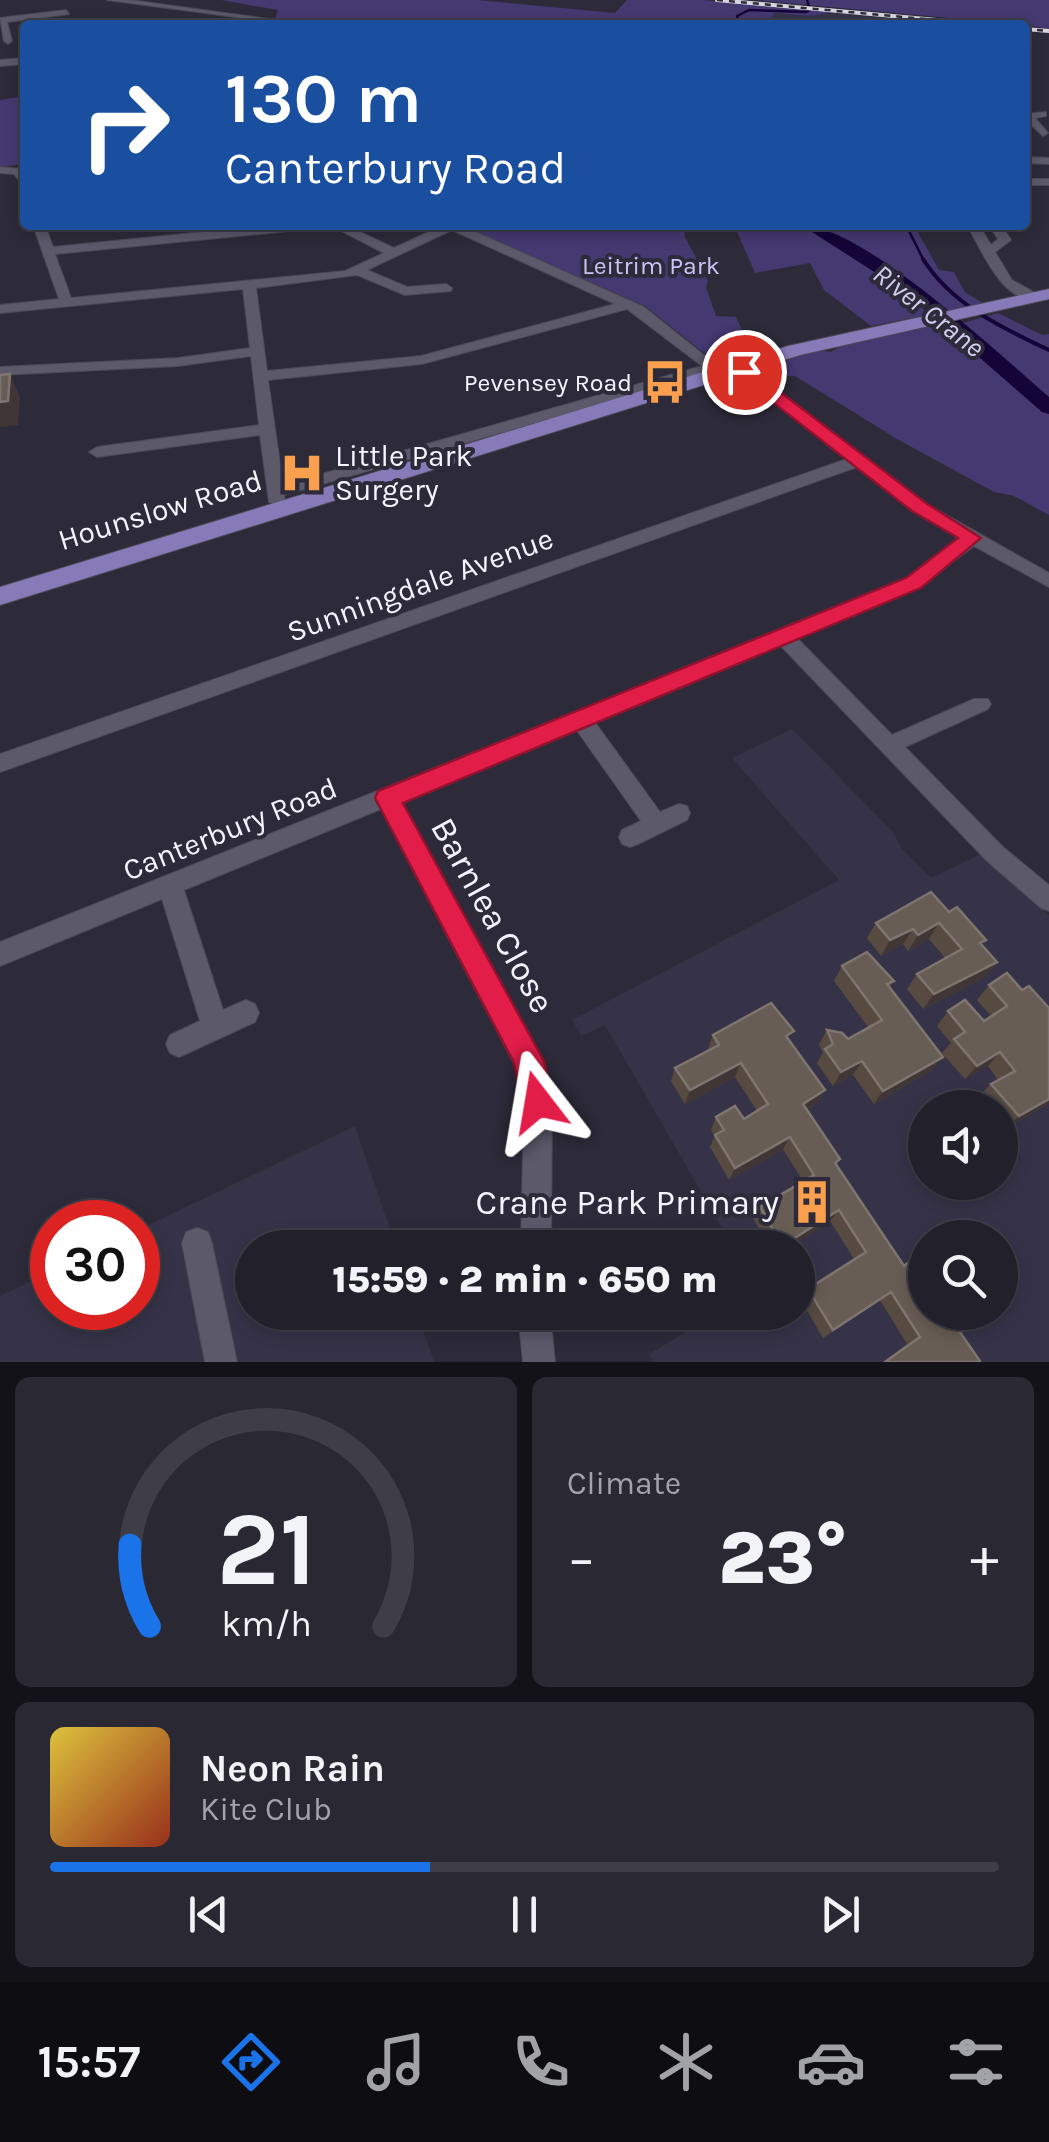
<!DOCTYPE html>
<meta charset="utf-8">
<style>
:root{--surface:#22202b;--page:#2a2833;--text:#f1f3f6;--muted:#a2a3a9;--line:#3f3e47;--accent:#1a73e8}
body{margin:0;font-family:Karla,sans-serif;background:var(--page);color:var(--text);height:100vh;display:flex;flex-direction:column;font-size:38px;white-space:nowrap}
*{box-sizing:border-box;margin:0}
p{font-size:32px;color:var(--muted)}
.icon{flex:none;width:55px;height:55px;fill:none;stroke:currentColor;stroke-width:2;stroke-linecap:round;stroke-linejoin:round}
.map{position:relative;height:1362px;overflow:hidden}
.panel{display:flex;flex-direction:column;gap:15px;padding:15px;background:#131218;flex:1}
.panel>*{flex:none}
.guide{position:absolute;left:20px;top:20px;width:1010px;height:210px;border-radius:10px;box-shadow:0 5px 15px #0003,0 0 0 2px var(--line);background:#1a4fa0;color:#fff;overflow:hidden}
.tools{position:absolute;left:908px;top:1090px;display:grid;gap:20px}
.tools a{display:grid;place-items:center;width:110px;height:110px;border-radius:50%;background:var(--surface);box-shadow:0 5px 15px #0003,0 0 0 2px var(--line);font-size:50px}
.speed{position:absolute;left:30px;top:1200px;display:flex;gap:20px;font-size:50px;font-weight:700;text-align:center}
.speed>*{display:grid;place-content:center;width:130px;height:130px;border-radius:50%;background:var(--surface);box-shadow:0 5px 15px #0003,0 0 0 2px var(--line);line-height:1}
.speed .limit{border:15px solid #d22;background:#fff;color:#111}
.pin{position:absolute;display:grid;place-items:center;width:85px;height:85px;color:#fff;margin:-42px;border:5px solid #fff;border-radius:50%;box-shadow:0 2px 10px #0007}
.me{position:absolute;width:110px;margin:-55px;rotate:346deg;stroke-linejoin:round;filter:drop-shadow(0 0 8px #0008)}
.turn{display:flex;align-items:center;gap:35px;height:210px;padding:0 40px;font-size:45px}
.turn .icon{width:130px;height:130px;stroke-width:2.5}
.turn b{display:block;font-size:70px;line-height:85px}
.big{font-size:75px;font-weight:800;line-height:1.1}
.panel .card{flex:1;display:flex;flex-direction:column;justify-content:center;gap:15px;min-width:0;padding:0 35px;border-radius:15px;background:var(--page)}
.panel .dial{align-items:center;gap:0}
.dial svg{height:260px;overflow:visible;fill:none;stroke:var(--line);stroke-width:7;stroke-linecap:round;text-anchor:middle}
.dial text{fill:var(--text);stroke:none}
.song{display:flex;align-items:center;gap:30px}
.cover{width:120px;height:120px;border-radius:15px;background:linear-gradient(135deg,hsl(50 70% 55%),hsl(10 70% 35%))}
.played{height:10px;border-radius:5px;background:linear-gradient(90deg,var(--accent) 40%,var(--line) 40%)}
.keys{display:flex;justify-content:space-around;direction:ltr}
.heat{display:flex;justify-content:space-between;align-items:center;font-size:55px;direction:ltr}
.panel .tiles{flex:1;display:grid;gap:15px;grid-template-columns:1fr 1fr}
.card:last-child{grid-column:span 2}
.trip{position:absolute;left:235px;top:1230px;width:580px;height:100px;border-radius:50px;background:var(--surface);box-shadow:0 5px 15px #0003,0 0 0 2px var(--line);font-weight:800;line-height:100px;text-align:center}
.tab-bar{display:flex;height:160px;justify-content:space-around;align-items:center;background:#0e0d11;color:var(--muted)}
.tab-bar .icon{width:70px;height:70px}
.tab-bar .active{color:var(--accent)}
.tab-bar b{font-size:45px;color:var(--text)}
.map>svg:first-child{display:block}
</style>
<div class="map">
<svg width="1049" height="1362" viewBox="0 0 1049 1362">
<rect width="100%" height="100%" fill="#2d2b39"/>
<path fill="#363348" fill-rule="evenodd" d="M773 13 810 16 834 13 964 25H768Z
M792 729 893 832 902 849 931 878 979 855 1049 915V1362H653L649 1354 718 1313 798 1312V1248L733 1247 605 1025 581 1036 572 1020 839 880 732 758ZM925 1108H1000V1182H925ZM925 1238H1000V1312H925Z
M355 1126 396 1247 252 1248V1312L417 1313 434 1362H0V1296L52 1271V1308H138V1230Z"/>
<path fill="#443970" d="M221 0H477L615 13 627 0H704L836 12 810 16 774 13 767 25H273L278 10Z
M755 0H1049V29L1025 25Z
M25 96V164L0 167V100Z
M460 225H684L685 237 708 281 706 287 716 316 736 317 754 355 719 365 645 306Z
M734 225H914L939 270 954 272 965 292 984 304 871 326 824 290 810 263 755 273Z
M998 313 1042 335 1049 334V515L1014 496 994 492 897 439 795 376H764L761 371 793 356 816 350 831 352 842 345 930 326 938 330Z"/>
<g fill="none" stroke-linecap="round" stroke-linejoin="round">
<path stroke="#150437" stroke-width="2.5" d="M740 25 737 16 749 10 806 12 810 10 807 0
M906 225 924 261"/>
<path stroke="#150437" stroke-width="4" d="M923 259C951 304 1002 328 1049 350"/>
<path fill="#150437" fill-rule="evenodd" d="M801 225C862 225 999 354 1049 397V414L1042 412 901 289Z"/>
<g stroke="#4b4955" stroke-width="2">
<path id="minor" d="M107 0H130L269 19 265 21Z
M66 10 69 14 7 22 12 41 8 44 4 41 0 18Z
M25 58V64L0 66V60Z
M1046 112V116L1035 118 1048 133 1043 136 1025 119V114Z
M1025 157 1049 158V164L1025 163Z
M0 167 22 169 25 187 14 174 0 173Z
M1025 179H1049V185H1025Z
M33 225H45L53 247 274 225H315L309 229 55 254 71 298 345 271 384 253 330 225H345L394 248 444 225H460L644 307 725 372 718 376 710 373 284 495 285 502 277 507 269 502 260 435 97 457 89 452 97 447 259 425 251 356 178 366 0 375V367L178 358 250 348 243 289 0 313V305L59 299ZM452 230 615 304 421 356 267 371 256 288 357 275 405 295 451 291 452 288 446 284 407 287 367 270ZM627 309 702 366 283 485 268 380 422 364Z
M967 225H979L991 245 998 239 989 225H1001L1011 240 995 252 1012 280 1039 295V301C1001 302 983 252 967 225Z
M739 364 925 503 1049 573V587L974 546 919 587 797 638 892 735 974 699H988L991 704 988 709 905 747 1003 847 1049 885V911L1041 908 987 861 780 645 594 721 660 812 679 804 687 806 690 813 687 820 638 844 630 847 622 844 619 837 622 830 641 821 576 729 400 801 547 1072 552 1102 551 1248H521L524 1102 520 1075 381 809 184 890 223 1010 246 1000 255 1004 259 1013 255 1022 188 1053 179 1057 170 1053 166 1044 170 1035 200 1021 162 899 0 966V942L907 579 960 538 913 511 857 467 0 772V754L847 459 734 371V365Z
M197 1228 208 1232 212 1243 237 1362H205L182 1243 186 1232Z
M518 1312H550L555 1362H523Z"/>
</g>
<g stroke="#4b4955" stroke-width="2">
<path id="major" d="M1049 289V299L800 355 0 605V587L788 346Z"/>
</g>
<use href="#minor" fill="#5b596a" fill-rule="evenodd"/>
<use href="#major" fill="#867bb8" fill-rule="evenodd"/>
<g stroke="#d7d6e0" stroke-width="4">
<path id="rail" d="M717 0 991 25
M1025 29 1049 31"/>
</g>
<use href="#rail" stroke="#2d2b39" stroke-width="2.5" stroke-dasharray="6" stroke-linecap="butt"/>
</g>
<path fill="#574b41" d="M949 912 997 962 985 977 923 1009 907 989 917 974 945 958 929 939 908 951 903 944 881 956 867 938 876 923Z
M842 966 894 981 889 988 932 1070 874 1104 853 1075 833 1086 817 1063 823 1053 819 1044 827 1030 848 1039 868 1027 834 981Z
M989 985 1022 990 1049 1008V1103L1005 1129 1000 1123V1108H987L978 1097 991 1084 998 1080 988 1066 965 1079 942 1053 951 1043 937 1026 948 1011 984 1021 991 1016 977 1000Z
M713 1035 789 1040 817 1104 807 1110 840 1159 836 1165 904 1266 979 1362H883L907 1344 880 1300 823 1338 799 1297 808 1289 854 1259 830 1221 787 1248H770L753 1218 760 1207 803 1181 783 1149 729 1180 710 1147 715 1136 711 1130 716 1117 744 1119 757 1111 735 1077 685 1104 671 1081 675 1068 709 1051 708 1049Z"/>
<path fill="#3f3635" d="M10 374 20 397 18 425 0 427V402Z
M939 923 929 939 908 951 918 935Z
M913 929 903 944 881 956 890 940Z
M997 962 985 977 923 1009 934 994Z
M1000 1052 988 1066 965 1079 977 1066Z
M943 1057 932 1070 874 1104 883 1091Z
M862 1061 853 1075 833 1086 841 1072Z
M741 1063 735 1077 685 1104 690 1090Z
M825 1090 817 1104 795 1117 803 1104Z
M1049 1099V1103L1005 1129 1019 1116Z
M790 1137 783 1149 729 1180 735 1168Z
M839 1210 830 1221 787 1248H781Z"/>
<path fill="#685d55" stroke="#7e7570" stroke-width="2.5" d="M10 374 8 401 0 402V375Z
M931 892 949 912 957 907 986 940 980 943 997 962 934 994 917 974 962 949 939 923 918 935 913 929 890 940 876 923Z
M867 952 894 981 887 984 943 1057 883 1091 862 1061 841 1072 825 1049 833 1044 827 1030 842 1033 848 1039 882 1020 842 966Z
M1007 973 1022 990 1029 986 1049 1008V1099L1019 1116 991 1084 1015 1071 1000 1052 977 1066 954 1039 965 1032 948 1011 965 1000 984 1021 1007 1006 989 985Z
M771 1003 794 1031 786 1036 825 1090 803 1104 840 1159 835 1163 904 1266 910 1261 925 1283V1312H946L980 1361 979 1362H885L920 1337 891 1292 833 1330 808 1289 866 1252 839 1210 782 1246 760 1207 814 1175 790 1137 735 1168 715 1135 724 1130 716 1117 735 1106 744 1119 768 1104 741 1063 690 1090 675 1068 719 1045 713 1035Z"/>
<path fill="#e11d48" stroke="#92132f" stroke-width="2.5" d="M738 369H750L926 503 981 538 921 588 403 803 544 1061 554 1102 549 1113 538 1118 527 1113 513 1061 375 798 378 791 906 578 958 538 912 511 738 375Z"/>
<defs>
<g id="bus-bare" transform="scale(3.45)"><path d="M-5-6H5V4H4V6H2V4H-2V6H-4V4H-5ZM-3.5-4V0h7V-4ZM-3.5 1.2v1.5H-2V1.2ZM2 1.2v1.5H3.5V1.2Z" fill="#f99f4d" stroke="#2d2b39" stroke-width="2.5" paint-order="stroke"/></g>
<g id="hospital-bare" transform="scale(3.45)"><path d="M-5-5h3v3.5h4V-5h3V5h-3V1.5h-4V5h-3Z" fill="#f99f4d" stroke="#2d2b39" stroke-width="2.5" paint-order="stroke"/></g>
<g id="building-bare" transform="scale(3.45)"><path d="M-4-6H4V6H1V3H-1V6H-4ZM-2.5-4.3h1.7v1.8h-1.7ZM.8-4.3h1.7v1.8H.8ZM-2.5-1h1.7V.8h-1.7ZM.8-1h1.7V.8H.8Z" fill="#f99f4d" stroke="#2d2b39" stroke-width="2.5" paint-order="stroke"/></g>
</defs>
<g fill-rule="evenodd">
<use href="#bus-bare" x="665" y="382"/>
<use href="#hospital-bare" x="302" y="473"/>
<use href="#building-bare" x="812" y="1202"/>
</g>
<g text-anchor="middle" stroke-width="8" stroke-linejoin="round" paint-order="stroke">
<g font-size="25" fill="#c9c3f7" stroke="#2d2b39">
<text x="651" y="274">Leitrim Park</text>
</g>
<g font-size="25" fill="#f4f4fd" stroke="#2d2b39" text-anchor="end">
<text x="632" y="391">Pevensey Road</text>
</g>
<g font-size="28" font-style="italic" fill="#d2cef1" stroke="#2d2b39">
<text transform="translate(929 310) rotate(38)" y="10">River Crane</text>
</g>
<g font-size="30" fill="#f4f4fd" stroke="#2d2b39" text-anchor="start">
<text x="335" y="466">Little Park<tspan x="335" dy="34">Surgery</tspan></text>
</g>
<g font-size="30" fill="#f4f4fd" stroke="#2d2b39">
<text transform="translate(160 510) rotate(-17)" y="10">Hounslow Road</text>
<text transform="translate(420 585) rotate(-20)" y="10">Sunningdale Avenue</text>
<text transform="translate(230 829) rotate(-22)" y="10">Canterbury Road</text>
</g>
<g font-size="35" fill="#f4f4fd" stroke="#2d2b39">
<text transform="translate(493 915) rotate(61)" y="12">Barnlea Close</text>
</g>
<g font-size="35" fill="#f4f4fd" stroke="#2d2b39" text-anchor="end">
<text x="779" y="1214">Crane Park Primary</text>
</g>
</g>
</svg>
<div class="tools">
<a><svg class="icon" aria-label="sound" viewBox="0 0 24 24"><path d="M4 9h4l5-4v14l-5-4H4zM17 9q2 3 0 6"/></svg></a>
<a><svg class="icon" aria-label="search" viewBox="0 0 24 24"><circle cx="10" cy="10" r="6"/><path d="M15 15l6 6"/></svg></a>
</div>
<div class="speed"><div class="limit">30</div></div>
<div class="pin" style="left:744px;top:372px;background:#d93025"><svg class="icon" aria-label="arrive" viewBox="0 0 24 24"><path d="M6 21V4h12l-3 4 3 4H6"/></svg></div>
<svg class="me" style="left:538px;top:1102px" viewBox="-20 -20 40 40"><path d="M0-17L14 15 0 8-14 15z" fill="#e11d48" stroke="#fff" stroke-width="4"/></svg>
<div class="trip">15:59 · 2 min · 650 m</div>
<div class="guide">
<div class="turn"><svg class="icon" aria-label="right" viewBox="0 0 24 24"><path d="M7 20v-9h11M14 6l5 5-5 5"/></svg><div><b>130 m</b>Canterbury Road</div></div>
</div>
</div>
<section class="panel">
<div class="tiles">
<div class="card dial"><svg viewBox="0 0 100 80">
<path d="M14 69A42 42 0 1 1 86 69"/>
<path d="M14 69A42 42 0 0 1 8 44" stroke="#1a73e8"/>
<text x="50" y="56" font-size="32" font-weight="700">21</text>
<text x="50" y="72" font-size="11">km/h</text>
</svg></div>
<div class="card"><p>Climate</p>
<div class="heat"><a>−</a><b class="big">23°</b><a>+</a></div>
</div>
<div class="card">
<div class="song"><i class="cover"></i><div><b>Neon Rain</b><p>Kite Club</p></div></div>
<div class="played"></div>
<div class="keys"><svg class="icon" aria-label="previous" viewBox="0 0 24 24"><path d="M18 5L8 12l10 7zM5 5v14"/></svg><svg class="icon" aria-label="pause" viewBox="0 0 24 24"><path d="M8 5v14M16 5v14"/></svg><svg class="icon" aria-label="next" viewBox="0 0 24 24"><path d="M6 5l10 7-10 7zM19 5v14"/></svg></div>
</div>
</div>
</section>
<nav class="tab-bar">
<b>15:57</b>
<svg class="icon active" aria-label="directions" viewBox="0 0 24 24"><path d="M12 3l9 9-9 9-9-9zM9 14v-3h6M13 9l2 2-2 2"/></svg>
<svg class="icon" aria-label="music" viewBox="0 0 24 24"><path d="M9 18V5l10-2v13"/><circle cx="6" cy="18" r="3"/><circle cx="16" cy="16" r="3"/></svg>
<svg class="icon" aria-label="phone" viewBox="0 0 24 24"><path d="M5 4h4l2 5-3 2q2 4 5 5l2-3 5 2v4C11 20 4 13 5 4z"/></svg>
<svg class="icon" aria-label="climate" viewBox="0 0 24 24"><path d="M12 3v18M4 7l16 10M4 17L20 7"/></svg>
<svg class="icon" aria-label="car" viewBox="0 0 24 24"><path d="M5 17H2v-5l4-1 3-4h7l3 4 3 1v5h-3M9 17h6M6 11h13"/><circle cx="7" cy="17" r="2"/><circle cx="17" cy="17" r="2"/></svg>
<svg class="icon" aria-label="filters" viewBox="0 0 24 24"><path d="M4 7h16M4 17h16"/><circle cx="9" cy="7" r="2"/><circle cx="15" cy="17" r="2"/></svg>
</nav>
